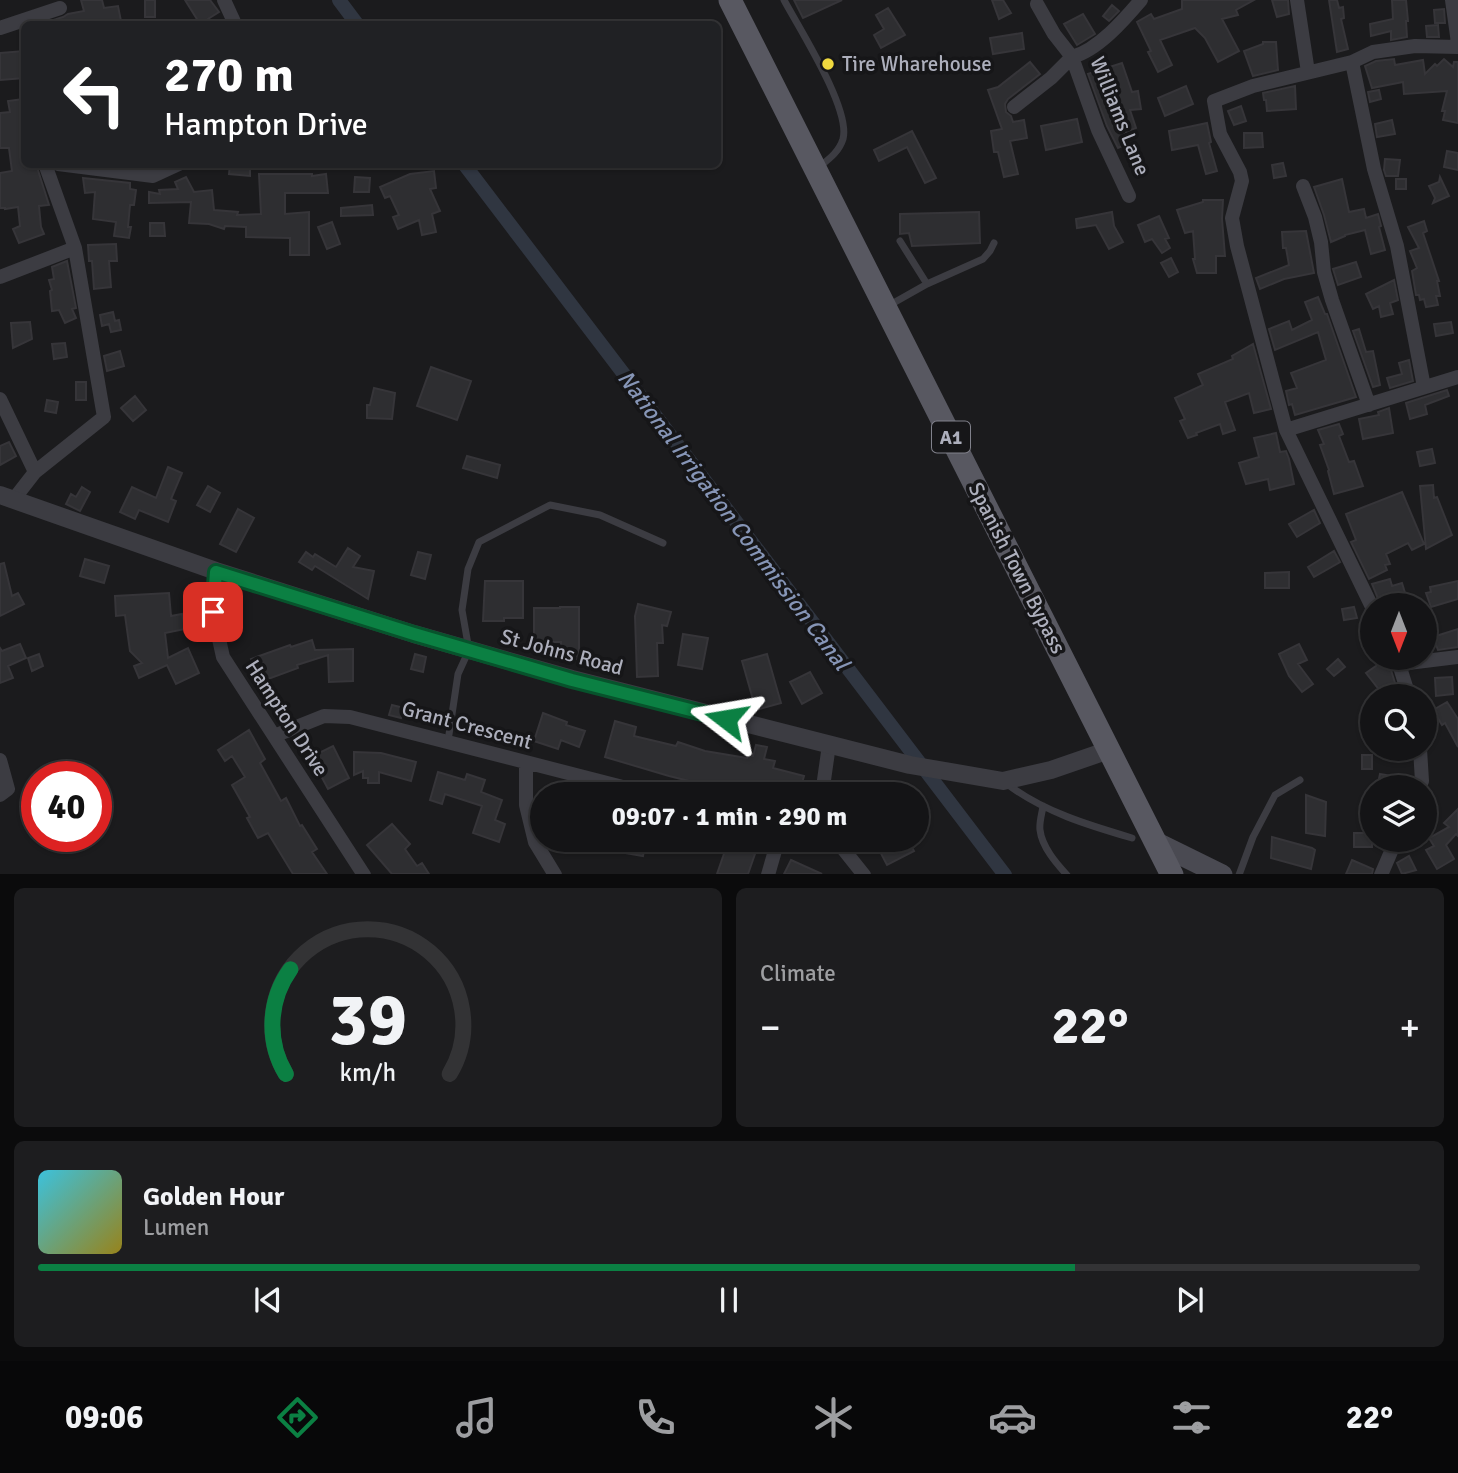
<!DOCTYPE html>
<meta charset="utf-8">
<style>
:root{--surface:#141416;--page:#1d1d1f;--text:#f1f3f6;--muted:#9d9ea1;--line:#333335;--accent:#0b8043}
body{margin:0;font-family:Signika,sans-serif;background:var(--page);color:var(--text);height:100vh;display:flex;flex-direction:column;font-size:26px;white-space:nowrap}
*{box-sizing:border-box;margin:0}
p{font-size:23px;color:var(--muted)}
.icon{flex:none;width:38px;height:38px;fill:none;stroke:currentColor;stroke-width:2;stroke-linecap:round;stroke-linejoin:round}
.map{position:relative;height:874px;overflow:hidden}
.details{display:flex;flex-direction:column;gap:14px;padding:14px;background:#0b0b0c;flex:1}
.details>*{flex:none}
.guide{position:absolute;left:21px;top:21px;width:700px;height:147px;border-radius:10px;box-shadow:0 2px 5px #0004,0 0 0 2px var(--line);background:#202124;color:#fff;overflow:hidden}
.needle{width:46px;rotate:180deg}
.controls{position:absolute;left:1360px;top:593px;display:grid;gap:14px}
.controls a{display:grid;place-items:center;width:77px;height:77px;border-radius:50%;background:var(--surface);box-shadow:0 2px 5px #0004,0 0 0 2px var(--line);font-size:35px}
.speed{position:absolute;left:21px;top:761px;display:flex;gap:14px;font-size:35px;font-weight:700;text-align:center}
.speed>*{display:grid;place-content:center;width:91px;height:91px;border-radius:50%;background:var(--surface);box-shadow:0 2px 5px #0004,0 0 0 2px var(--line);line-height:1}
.speed .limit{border:10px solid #d22;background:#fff;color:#111}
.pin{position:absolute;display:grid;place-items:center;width:60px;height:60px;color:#fff;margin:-30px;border-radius:14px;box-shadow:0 4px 10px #0006}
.me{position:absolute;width:77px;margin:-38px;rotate:284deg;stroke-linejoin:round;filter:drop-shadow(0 0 5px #0008)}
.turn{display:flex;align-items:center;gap:24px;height:147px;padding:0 28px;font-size:32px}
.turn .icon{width:91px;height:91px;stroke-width:2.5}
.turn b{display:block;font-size:49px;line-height:60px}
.big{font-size:52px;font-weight:700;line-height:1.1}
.details .tile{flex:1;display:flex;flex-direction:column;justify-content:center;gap:10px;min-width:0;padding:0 24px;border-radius:10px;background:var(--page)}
.details .dial{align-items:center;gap:0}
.dial svg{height:182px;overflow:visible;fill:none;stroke:var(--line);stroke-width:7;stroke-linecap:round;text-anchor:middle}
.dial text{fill:var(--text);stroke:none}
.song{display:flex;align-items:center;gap:21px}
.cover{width:84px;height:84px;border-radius:10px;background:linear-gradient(135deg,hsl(190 70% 55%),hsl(50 70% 35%))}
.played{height:7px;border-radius:4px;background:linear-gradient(90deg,var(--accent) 75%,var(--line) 75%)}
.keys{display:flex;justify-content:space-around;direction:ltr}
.heat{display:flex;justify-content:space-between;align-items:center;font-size:38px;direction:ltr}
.details .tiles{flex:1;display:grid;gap:14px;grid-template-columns:1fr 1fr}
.tile:last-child{grid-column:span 2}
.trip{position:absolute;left:530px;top:782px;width:399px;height:70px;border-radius:35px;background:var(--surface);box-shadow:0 2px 5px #0004,0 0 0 2px var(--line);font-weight:700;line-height:70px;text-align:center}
.menu{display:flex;height:112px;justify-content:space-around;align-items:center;background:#080809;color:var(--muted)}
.menu .icon{width:49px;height:49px}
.menu .selected{color:var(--accent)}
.menu b{font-size:32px;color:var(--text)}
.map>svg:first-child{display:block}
</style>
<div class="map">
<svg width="1458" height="875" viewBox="0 0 1458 875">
<rect width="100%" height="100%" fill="#1b1b1d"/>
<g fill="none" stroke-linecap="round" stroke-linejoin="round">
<path stroke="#303641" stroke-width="14" d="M339 0 357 24
M464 164 1005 875"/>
</g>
<path fill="#2e2e31" stroke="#363539" stroke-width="2" d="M81 0H102L104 8 118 6 121 21 91 24H41L63 17 68 14 84 11Z
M145 0H155V17H145Z
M185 0H210L219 12 208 19 212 24H200Z
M794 0H842L803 18Z
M992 0H1003L1011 13 999 19Z
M1182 0H1254L1236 10 1238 15 1222 19 1239 51 1218 62 1205 38 1195 28 1160 40 1172 65 1158 72 1148 52 1151 51 1137 22 1151 14 1154 19 1182 9Z
M1272 0H1288L1289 14 1277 17Z
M1329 0H1337L1339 8 1343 7 1344 18 1341 19 1348 49 1337 52Z
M1392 0H1406L1408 21H1406L1407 37 1391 40V31L1371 36 1370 24 1393 19Z
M1112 5 1119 11 1109 21 1103 16Z
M888 8 905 35 881 48 874 35 884 29 876 15Z
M1444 9 1445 23H1435L1434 10Z
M1083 14 1095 34 1077 45 1064 24Z
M1438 25 1439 37H1427L1426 26Z
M1022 33 1024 49 993 54 990 38Z
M1263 42H1276L1278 70 1253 76 1244 51 1263 44Z
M24 51V78L0 80V53Z
M1394 59 1395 65 1423 60 1425 74 1435 64 1437 66 1444 59 1453 67 1454 62H1458V123L1443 120 1445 111H1442L1447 91 1404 94 1403 82 1372 88 1365 66 1376 61Z
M1030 62 1040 74 1008 99 1005 104 1006 112 1011 116 1013 122 1024 120 1027 138 1010 141 1018 174 1004 177 998 152H994L991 131 1002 129 988 90 998 87Z
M1122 63 1132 92 1138 91 1141 109 1130 110 1136 128 1124 133 1127 144 1118 148 1107 126 1088 74Z
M1186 86 1193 104 1165 116 1158 98Z
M1295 86 1296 109 1267 111 1266 100H1264L1263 93Z
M1379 90 1381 99 1370 102 1368 92Z
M24 99V164H36L49 205 39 206 41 227 44 234 19 243 13 229 20 226 18 207 5 209V208H0V173L12 171 9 148H0V113L10 112 8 101Z
M1241 106 1246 121 1234 125 1228 111Z
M1077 119 1082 142 1046 150 1041 126Z
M1392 120 1395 134 1377 137 1375 124Z
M1207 123 1211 142 1209 143 1217 171 1206 174 1198 145 1172 150 1169 131Z
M912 131 936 178 925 183 907 147 879 161 874 150Z
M1244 133H1262L1263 147 1244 148Z
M1447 151 1458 153V170L1444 167Z
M1385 159 1400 160 1398 176H1386L1384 170Z
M1283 163 1286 176 1274 178 1272 165Z
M230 164H250V176L229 174Z
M434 171 436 188 430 189 440 211 432 214 436 232 422 235 419 220 398 229 393 217 399 215 390 196 385 198 380 187 410 174Z
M259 174H312V176L326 174 328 193H285V214L309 212V255H290V238L246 237V227L225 226 224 229 209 224 189 223 191 202 149 203V192L160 194 159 190 178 189 175 182 186 177 194 192 212 190 214 210 238 212 237 215 261 214Z
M355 177 370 178 369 192H354Z
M1440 177 1449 196 1433 203 1435 198 1429 186 1439 182Z
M83 178 130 183V189L136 190 134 205H130L128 227H131L129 238 114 236 116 222 93 219 95 192 85 193Z
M1342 179 1349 212 1364 209 1366 218 1378 214 1381 226 1379 227 1385 250 1371 254 1365 230 1345 235V236L1331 242 1324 215 1314 187Z
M1396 179H1406V189H1396Z
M1203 200H1223L1222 219 1225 256H1216V273H1197L1193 259H1195L1193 231 1185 233 1177 210 1203 202Z
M372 205 373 215 341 216V208Z
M979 212 980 243 912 246 909 233 900 234V214Z
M1112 212 1114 226 1123 242 1109 249 1096 225 1077 228 1076 219Z
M1159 216 1169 238 1165 239 1170 248 1162 253 1152 239 1145 242 1138 225Z
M1424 221 1427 231 1423 233 1439 281H1437L1440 296H1436L1438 305 1426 307 1424 299 1420 300 1419 295H1416L1412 271 1417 268 1410 251 1419 248 1408 227Z
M332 222 340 244 327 249 318 227Z
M150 223H164L165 236H150Z
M1306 231 1314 273 1284 279 1260 289 1256 278 1289 265 1286 248H1283L1282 232Z
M116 244 117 261H109L111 287 94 289 92 261H89L88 245Z
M1171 258 1178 272 1169 277 1161 263Z
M67 261 76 308 72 309 76 318 65 323 59 310 52 311 50 291 52 290 49 280 54 279 52 267Z
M1356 262 1361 277 1338 285 1333 269Z
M1394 280 1398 300 1390 303 1393 314 1381 317 1379 306 1373 309 1366 294Z
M1318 297 1325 314H1327L1356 397 1295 415 1292 404 1289 405 1286 391 1297 388 1291 373 1326 360 1318 332 1275 350 1269 329 1289 321 1292 330 1312 320 1305 302Z
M113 312 115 321 119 320 121 330 111 332 109 324 102 326 100 315Z
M30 322 32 339 13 348 11 323Z
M1451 322 1453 333 1436 336 1434 324Z
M1359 329 1366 352 1373 351 1380 385 1373 387 1353 331Z
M65 343 67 357 54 359 52 344Z
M1253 344 1271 409 1254 413 1249 393 1225 402 1235 430 1223 434 1220 424 1196 433 1197 435 1188 438 1180 421 1185 419 1175 398 1203 385 1198 374 1233 359 1232 356Z
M120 351 124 366 107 371 104 356Z
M1409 360 1413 381 1390 388 1387 378 1402 374 1399 363Z
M431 367 471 381 457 420 417 406Z
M76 382H86V400H76Z
M374 388 395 393 392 419 367 418V405H370Z
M1447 390 1449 396 1425 405 1427 414 1410 419 1406 403Z
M135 396 146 410 133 421 121 408Z
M47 400 58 402 56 413 45 411Z
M1389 408 1393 433 1363 439 1359 419 1379 415 1378 412Z
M1339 424 1343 434 1339 436 1349 462 1354 461 1363 486 1334 494 1328 471 1329 470 1320 445 1324 444 1318 430Z
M1276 433 1280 452 1286 451 1289 459 1294 484 1270 490 1268 479 1246 484 1239 463 1259 457 1254 438Z
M9 442 16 456 0 465V446Z
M1432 449 1435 463 1420 466 1417 452Z
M467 456 500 465 497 478 463 468Z
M168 467 182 473 171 499 176 501 168 522 139 510 135 519 120 512 132 487 156 498Z
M1433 485 1434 498 1437 497 1452 535 1426 549 1420 486Z
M208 486 220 493 210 512 197 505Z
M82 487 90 492 80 511 66 504 71 494 76 497Z
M1402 492 1424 544 1412 550 1408 543 1386 554 1390 564 1385 565 1387 570 1369 579 1351 542 1356 540 1346 514Z
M238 509 254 518 236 552 220 544Z
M1314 510 1320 523 1297 537 1289 524Z
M348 548 360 556 353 567 374 571 368 599 315 566 312 570 299 562 306 552 313 557 315 554 336 567Z
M1334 551 1340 562 1314 577 1308 567Z
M418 552 431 555 425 579 411 575Z
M85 559 109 566 104 583 80 576Z
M4 563 12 596 18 593 24 604 0 616V564Z
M1289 572V588H1265V573Z
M1390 579 1392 586 1402 583 1409 606H1381L1372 584Z
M485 581H523V618H504V621H483Z
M1458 581V599L1431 607 1426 593 1431 592 1430 587Z
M169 593 171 616 182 614 185 629 165 633 168 658 188 648 199 673 176 684 167 665 139 678 134 666 142 663 130 651 125 615 116 616 115 596Z
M638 604 671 612 667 626 662 625 663 643H657L658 676 637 677 635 616Z
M560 607H579V659H561V642H534V608H560Z
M1354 607 1357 618 1344 620 1342 609Z
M1458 629V647L1438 650 1433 637Z
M683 634 708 638 702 669 678 665Z
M312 640 315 650 353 649V681L329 682 328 655 297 665 298 668 260 682 251 659 290 645 291 647Z
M20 644 26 658 8 666 13 678 0 683V648L2 651Z
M1299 644 1307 660 1298 664 1313 684 1302 692 1289 676 1279 654Z
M39 654 43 666 32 671 28 658Z
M415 654 426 657 423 672 411 669Z
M767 654 781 703 756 710 742 661Z
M1338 659 1345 667 1334 676 1327 669Z
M1383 661 1391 670 1399 696H1384L1366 673Z
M810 672 822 693 802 704 790 682Z
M1452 677 1453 694 1436 696 1435 678Z
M1447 702 1458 719V747L1445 723 1442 725 1433 710Z
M392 705 404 708 401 718 389 715Z
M543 713 567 722 566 725 585 731 579 747 561 740 558 749 534 741Z
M615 721 636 727 634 736 676 746 678 742 705 751 747 758V755L753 756 756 745 767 747 764 759 775 761 773 768 804 776 799 794H779L780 792 760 787 758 794H739L740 791 709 786 669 776 605 757Z
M249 730 265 759 260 763 281 801 286 798 300 826 302 825 317 849 312 852 327 874H293L268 833 258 838 247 818 250 817 232 785 245 777 232 756 225 761 218 750Z
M333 746 349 778 328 789 311 757Z
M354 752 381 753 416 762 411 781 379 772V783H368V778H363V771L354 775Z
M1362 755H1372V769H1362Z
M438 772 465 780 467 774 485 780 481 792 502 800 495 820 505 824 499 842 473 833 482 806 445 794 442 804 430 800Z
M1380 774 1398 777 1396 788H1377Z
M1306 795 1326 802 1325 836 1306 833Z
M1458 809V836L1456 834 1446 845 1454 859 1437 869 1426 850 1434 846 1429 838 1449 827 1444 823Z
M392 824 410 844 405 849 417 866 422 863 429 874H392L367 845Z
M1354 833H1372V847H1354Z
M1272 837 1312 848 1315 850 1311 869 1271 858Z
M578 840H646L643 856 608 850V851L577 844Z
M874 840H908L914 851 887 865Z
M727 845 755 854 748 874H717Z
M1409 856 1416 870 1402 874 1397 863Z
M791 860 822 874H784Z
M1352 860 1373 869 1372 874H1346Z"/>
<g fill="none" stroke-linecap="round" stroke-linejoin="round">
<path stroke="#3c3c42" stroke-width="7" d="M784 0C799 28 851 109 843 139 839 152 829 159 819 167
M900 241 927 284
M888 306 927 284 983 259 990 251 994 243
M448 741 458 674 469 650 462 610 468 569 479 542 550 505 600 515 663 543
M1007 784C1044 812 1088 825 1132 838
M1043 806C1042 814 1039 822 1040 830 1042 847 1056 863 1067 875
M1239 875 1253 837 1275 795 1300 780"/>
<path stroke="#3c3c42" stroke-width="14" d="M224 0 235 24
M1297 0 1308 72
M1452 0 1458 43
M0 28 60 8
M1352 62 1374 169 1397 246 1424 387
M1014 107 1051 78 1072 57 1054 34 1037 4
M58 164 153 176 179 164
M1303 186 1315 217 1321 242 1324 272 1332 300 1369 405
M1129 196 1098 130 1072 57C1098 50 1124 20 1141 0
M0 277 75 248
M0 399 35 472
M1286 430 1458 377
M14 499 35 472 104 417 75 248 45 164
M216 571 213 612 223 657 364 875
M1372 607 1286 430 1237 246 1232 218 1242 181 1240 172 1220 134 1214 101 1253 86 1352 62 1373 52 1415 46 1458 47
M1397 658 1409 696
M1400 664 1458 657
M274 736 324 716 350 717 650 794
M0 760 8 789 0 795
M526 763V805L535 842 555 875
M1419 788 1422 781 1420 749
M822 794 829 745
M836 840 864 875
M768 875 778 840
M1381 875 1396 840"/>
<path stroke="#3c3c42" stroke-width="18" d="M0 495 216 571 414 634 572 679 910 765 1003 781 1051 770 1109 750"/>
<path stroke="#4a4a52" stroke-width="21" d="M1155 842 1222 875"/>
<path stroke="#585861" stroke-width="23" d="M730 0 1172 875"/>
</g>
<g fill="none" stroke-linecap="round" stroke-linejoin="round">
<g stroke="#07532c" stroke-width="18">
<path id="route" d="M213 612 216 572 414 634 572 680 726 719"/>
</g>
<use href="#route" stroke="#0b8043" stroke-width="12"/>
</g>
<circle fill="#f0d93f" stroke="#161618" stroke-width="2.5" cx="828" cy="64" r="7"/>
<g text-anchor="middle" stroke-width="7" stroke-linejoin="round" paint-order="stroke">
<rect fill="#161618" stroke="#80818b" stroke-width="2" x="932" y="421.5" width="38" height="31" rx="5"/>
<g font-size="19" font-weight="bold" fill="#adafbc">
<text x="951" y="444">A1</text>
</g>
<g font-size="21" fill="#adafbc" stroke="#161618" text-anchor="start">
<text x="842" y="71">Tire Wharehouse</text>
</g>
<g font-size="21" fill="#adafbc" stroke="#161618">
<text transform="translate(1120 116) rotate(68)" y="7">Williams Lane</text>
<text transform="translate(1017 568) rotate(63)" y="7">Spanish Town Bypass</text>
<text transform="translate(562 652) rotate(15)" y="7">St Johns Road</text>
<text transform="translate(287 718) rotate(57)" y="7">Hampton Drive</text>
<text transform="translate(467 725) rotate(15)" y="7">Grant Crescent</text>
</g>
<g font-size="23" font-style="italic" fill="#8695b6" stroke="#161618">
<text transform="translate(734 520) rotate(53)" y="8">National Irrigation Commission Canal</text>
</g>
</g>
</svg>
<div class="controls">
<a><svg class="needle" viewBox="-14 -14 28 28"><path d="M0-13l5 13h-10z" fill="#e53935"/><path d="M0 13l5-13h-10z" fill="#9d9ea1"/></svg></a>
<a><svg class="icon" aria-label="search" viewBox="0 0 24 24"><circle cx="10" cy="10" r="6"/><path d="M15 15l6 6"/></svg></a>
<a><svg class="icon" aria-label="layers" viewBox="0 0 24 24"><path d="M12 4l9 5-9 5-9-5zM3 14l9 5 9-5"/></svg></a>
</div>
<div class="speed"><div class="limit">40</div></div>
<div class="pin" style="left:213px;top:612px;background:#d93025"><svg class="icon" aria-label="arrive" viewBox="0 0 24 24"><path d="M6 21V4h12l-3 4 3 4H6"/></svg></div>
<svg class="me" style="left:726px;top:719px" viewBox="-20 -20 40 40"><path d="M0-17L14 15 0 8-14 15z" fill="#0b8043" stroke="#fff" stroke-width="4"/></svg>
<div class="trip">09:07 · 1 min · 290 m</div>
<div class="guide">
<div class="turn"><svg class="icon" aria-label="left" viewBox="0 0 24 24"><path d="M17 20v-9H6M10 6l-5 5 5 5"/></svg><div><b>270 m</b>Hampton Drive</div></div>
</div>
</div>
<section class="details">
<div class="tiles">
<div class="tile dial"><svg viewBox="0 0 100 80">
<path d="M14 69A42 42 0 1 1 86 69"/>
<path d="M14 69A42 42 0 0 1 16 23" stroke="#0b8043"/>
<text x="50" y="56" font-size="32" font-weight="700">39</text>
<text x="50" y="72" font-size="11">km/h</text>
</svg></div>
<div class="tile"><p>Climate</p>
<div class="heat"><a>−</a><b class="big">22°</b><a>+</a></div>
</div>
<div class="tile">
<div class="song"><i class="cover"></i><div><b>Golden Hour</b><p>Lumen</p></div></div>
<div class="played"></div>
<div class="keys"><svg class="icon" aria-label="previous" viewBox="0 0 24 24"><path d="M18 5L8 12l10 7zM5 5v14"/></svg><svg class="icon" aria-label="pause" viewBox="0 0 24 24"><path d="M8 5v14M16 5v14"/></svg><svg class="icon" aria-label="next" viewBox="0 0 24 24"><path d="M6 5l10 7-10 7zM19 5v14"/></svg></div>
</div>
</div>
</section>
<nav class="menu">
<b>09:06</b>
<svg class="icon selected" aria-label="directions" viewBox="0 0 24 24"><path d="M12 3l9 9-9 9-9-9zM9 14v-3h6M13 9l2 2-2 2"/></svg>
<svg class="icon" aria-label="music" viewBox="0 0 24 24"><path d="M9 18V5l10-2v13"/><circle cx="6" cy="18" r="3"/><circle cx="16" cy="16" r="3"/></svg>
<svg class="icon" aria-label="phone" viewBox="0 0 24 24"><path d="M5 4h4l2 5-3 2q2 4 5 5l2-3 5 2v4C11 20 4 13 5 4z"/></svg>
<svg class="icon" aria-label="climate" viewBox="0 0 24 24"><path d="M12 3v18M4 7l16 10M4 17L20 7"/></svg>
<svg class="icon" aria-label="car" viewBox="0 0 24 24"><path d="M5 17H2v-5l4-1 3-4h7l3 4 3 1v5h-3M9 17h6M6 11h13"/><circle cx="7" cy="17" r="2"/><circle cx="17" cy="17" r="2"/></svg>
<svg class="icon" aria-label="filters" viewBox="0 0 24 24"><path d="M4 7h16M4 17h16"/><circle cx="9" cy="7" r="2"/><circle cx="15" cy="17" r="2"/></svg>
<b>22°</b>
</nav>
